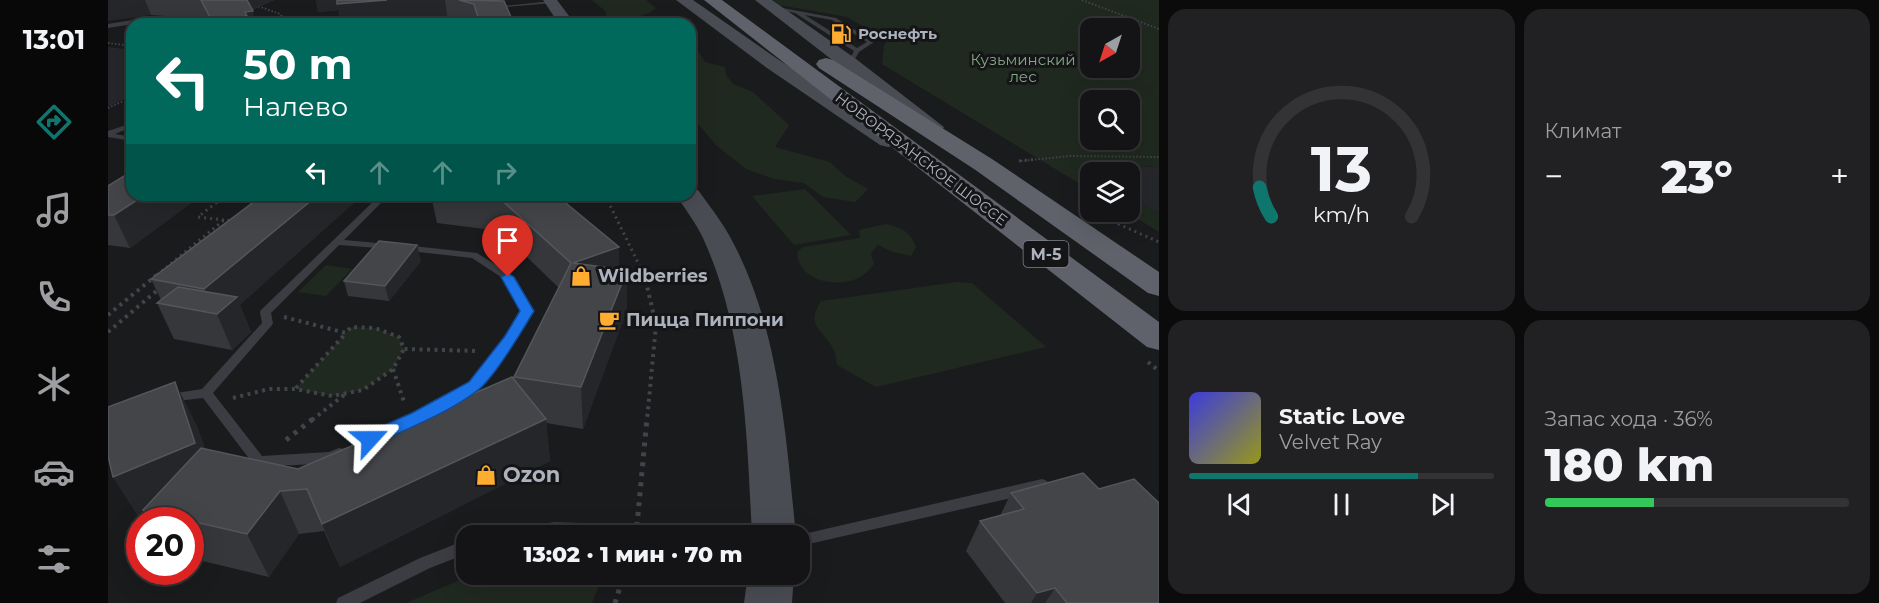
<!DOCTYPE html>
<html lang="ru">
<meta charset="utf-8">
<style>
:root{--surface:#141416;--page:#212123;--text:#f1f3f6;--muted:#9d9ea1;--line:#333335;--accent:#0f766e}
body{margin:0;font-family:Montserrat,sans-serif;background:var(--page);color:var(--text);height:100vh;display:flex;flex-direction:column;font-size:22px;white-space:nowrap}
*{box-sizing:border-box;margin:0}
p{font-size:20px;color:var(--muted)}
.icon{flex:none;width:33px;height:33px;fill:none;stroke:currentColor;stroke-width:2;stroke-linecap:round;stroke-linejoin:round}
.map{position:relative;flex:1;overflow:hidden}
.details{display:flex;flex-direction:column;gap:9px;padding:9px;background:#0b0b0c;width:720px}
.details>*{flex:none}
.top-card{position:absolute;left:18px;top:18px;width:570px;height:183px;border-radius:18px;box-shadow:0 6px 24px #0002,0 0 0 2px var(--line);background:#00695c;color:#fff;overflow:hidden}
.needle{width:39px;rotate:219deg}
.tools{position:absolute;left:972px;top:18px;display:grid;gap:12px}
.tools a{display:grid;place-items:center;width:60px;height:60px;border-radius:12px;background:var(--surface);box-shadow:0 6px 24px #0002,0 0 0 2px var(--line);font-size:30px}
.speed{position:absolute;left:18px;top:507px;display:flex;gap:12px;font-size:30px;font-weight:700;text-align:center}
.speed>*{display:grid;place-content:center;width:78px;height:78px;border-radius:50%;background:var(--surface);box-shadow:0 6px 24px #0002,0 0 0 2px var(--line);line-height:1}
.speed .limit{border:9px solid #d22;background:#fff;color:#111}
.pin{position:absolute;display:grid;place-items:center;width:51px;height:51px;color:#fff;margin:-62px -26px;border-radius:50% 50% 50% 0;rotate:-45deg;box-shadow:0 0 6px #0007}
.pin .icon{rotate:45deg}
.me{position:absolute;width:66px;margin:-33px;rotate:66deg;stroke-linejoin:round;filter:drop-shadow(0 0 4px #0008)}
.turn{display:flex;align-items:center;gap:21px;height:126px;padding:0 18px;font-size:27px}
.turn .icon{width:78px;height:78px;stroke-width:2.5}
.turn b{display:block;font-size:42px;line-height:51px}
.lanes{display:flex;align-items:center;height:57px;padding:0 18px;background:#0003;justify-content:center;gap:30px;direction:ltr}
.lanes .off{opacity:.35}
.big{font-size:45px;font-weight:800;line-height:1.1}
.details .card{flex:1;display:flex;flex-direction:column;justify-content:center;gap:9px;min-width:0;padding:0 21px;border-radius:18px;background:var(--page)}
.details .dial{align-items:center;gap:0}
.dial svg{height:156px;overflow:visible;fill:none;stroke:var(--line);stroke-width:7;stroke-linecap:round;text-anchor:middle}
.dial text{fill:var(--text);stroke:none}
.song{display:flex;align-items:center;gap:18px}
.cover{width:72px;height:72px;border-radius:9px;background:linear-gradient(135deg,hsl(240 70% 55%),hsl(60 70% 35%))}
.played{height:6px;border-radius:3px;background:linear-gradient(90deg,var(--accent) 75%,var(--line) 75%)}
.keys{display:flex;justify-content:space-around;direction:ltr}
.heat{display:flex;justify-content:space-between;align-items:center;font-size:33px;direction:ltr}
.charge{height:9px;border-radius:4px;background:linear-gradient(90deg,#34c759 36%,var(--line) 0)}
.details .tiles{flex:1;display:grid;gap:9px;grid-template-columns:repeat(2,1fr)}
.trip{position:absolute;left:348px;top:525px;width:354px;height:60px;border-radius:18px;background:var(--surface);box-shadow:0 6px 24px #0002,0 0 0 2px var(--line);font-weight:800;line-height:60px;text-align:center}
main{display:flex;flex:1;min-height:0}
.dock{display:flex;flex-direction:column;width:108px;justify-content:space-around;align-items:center;background:#080809;color:var(--muted)}
.dock .icon{width:42px;height:42px}
.dock .on{color:var(--accent)}
.dock b{font-size:27px;color:var(--text)}
.map>svg:first-child{display:block}
</style>
<main>
<nav class="dock">
<b>13:01</b>
<svg class="icon on" aria-label="directions" viewBox="0 0 24 24"><path d="M12 3l9 9-9 9-9-9zM9 14v-3h6M13 9l2 2-2 2"/></svg>
<svg class="icon" aria-label="music" viewBox="0 0 24 24"><path d="M9 18V5l10-2v13"/><circle cx="6" cy="18" r="3"/><circle cx="16" cy="16" r="3"/></svg>
<svg class="icon" aria-label="phone" viewBox="0 0 24 24"><path d="M5 4h4l2 5-3 2q2 4 5 5l2-3 5 2v4C11 20 4 13 5 4z"/></svg>
<svg class="icon" aria-label="climate" viewBox="0 0 24 24"><path d="M12 3v18M4 7l16 10M4 17L20 7"/></svg>
<svg class="icon" aria-label="car" viewBox="0 0 24 24"><path d="M5 17H2v-5l4-1 3-4h7l3 4 3 1v5h-3M9 17h6M6 11h13"/><circle cx="7" cy="17" r="2"/><circle cx="17" cy="17" r="2"/></svg>
<svg class="icon" aria-label="filters" viewBox="0 0 24 24"><path d="M4 7h16M4 17h16"/><circle cx="9" cy="7" r="2"/><circle cx="15" cy="17" r="2"/></svg>
</nav>
<div class="map">
<svg width="1051" height="603" viewBox="0 0 1051 603">
<rect width="100%" height="100%" fill="#1a1b1d"/>
<path fill="#26272a" d="M0 47 24 50V95L0 107Z
M1051 166V213L1022 198V172H982V178L965 169Z"/>
<path fill="#202920" fill-rule="evenodd" d="M484 0H538L548 8C539 17 524 16 513 22L531 24 568 21 569 24H500L497 11Z
M665 0H1051V166L967 169 982 178V190L774 64 776 46 779 40 739 17 671 5ZM982 28H1022V68H982ZM982 100H1022V140H982Z
M582 45 588 47 597 62 617 67 618 75 625 84 645 92 681 125 667 147 722 162 737 176 760 189 747 202 715 197 696 183 666 179 638 169 608 145 582 115Z
M697 189 743 235 686 245 644 196Z
M1022 198 1051 213V232L1018 212H1022Z
M778 224C794 228 802 231 808 247L803 256 785 252 770 245 763 253 766 264C761 270 756 276 748 279 725 288 690 280 689 252L695 247 752 238 751 230Z
M218 265 244 269 218 296 190 292Z
M849 282 864 283 938 347 768 387 729 365C728 360 728 355 726 351 717 329 696 328 713 301Z
M243 327 267 328 291 337 296 349 285 369 255 390 224 396 187 389Z
M366 574H495V575L484 603H298Z"/>
<g fill="none" stroke-linecap="round" stroke-linejoin="round">
<path stroke="#41444a" stroke-width="2" stroke-dasharray="1.5 2" stroke-linecap="butt" d="M974 0 1051 29
M147 5 172 14 179 24
M176 18 197 22
M0 43 24 46
M0 108 24 97
M913 161 962 156 1051 157"/>
<path stroke="#41444a" stroke-width="3" stroke-dasharray="2 4" stroke-linecap="butt" d="M911 161 929 159
M130 195 156 198
M497 195 536 275
M999 219 1051 242
M116 220 90 217 118 195
M49 275 116 220 124 221"/>
<path stroke="#41444a" stroke-width="4" stroke-dasharray="3 4.5" stroke-linecap="butt" d="M536 273 548 325 539 420
M0 315 51 273
M176 317 238 333 243 327 267 328 291 337 296 349 371 351
M0 332 52 288
M1040 362 1051 371
M285 369 296 402
M188 388 238 333
M125 398 161 389H187L224 396 255 390 285 369 296 349
M204 420 236 395"/>
<path stroke="#41444a" stroke-width="5" stroke-dasharray="4 6" stroke-linecap="butt" d="M178 440 206 418
M528 536 539 418
M507 603 516 574"/>
<path fill="#3b3d42" fill-rule="evenodd" d="M444 1 446 3 386 8 384 7Z
M664 6 728 18 766 42 751 52 744 64H740L739 63 746 51 687 13 662 8ZM697 15 724 20 759 42 749 48Z
M245 16 247 19 219 24H207Z
M43 17 88 22 91 24 43 21 0 28V24Z
M24 123V127L7 134 24 137V141L0 137V131Z
M272 195H281L236 240 280 244 283 245 285 247 283 249 231 245 163 313 165 323 164 325 105 393 154 456 221 452 231 448 236 449 238 453C229 467 169 465 151 466L146 465 95 398 60 402 56 401 54 398 56 395 94 389 154 323 152 312 153 310Z
M296 245 369 253 404 275 424 311 407 342 370 389 278 437 273 435 272 432 273 429 362 383 398 337 414 311 396 279 364 258 293 250 291 248Z
M934 479 939 481 941 485 939 489 934 491 692 546V536H687Z
M447 522 473 523 506 532 508 536H385L387 532 392 530Z
M358 540V554L322 568 252 603H228L230 598 312 558Z"/>
<path fill="#494c53" fill-rule="evenodd" d="M435 0H449L467 24H451Z
M568 0H585L671 60 788 135 791 140 788 145 780 147 772 145 659 68Z
M647 0H664L748 59 836 127 833 132 825 134 817 132Z
M582 188 590 190C600 204 612 219 621 235 671 324 678 436 688 536H644C639 436 637 330 595 238 588 223 577 209 568 195H582Z
M640 574H686L684 603H636Z"/>
<path fill="#5f626b" fill-rule="evenodd" d="M596 0H614L1051 322V350L1039 347Z
M718 58 725 60 884 159 1051 272V296L1040 293 866 169 711 68 708 64 711 60Z"/>
</g>
<path fill="#36373b" d="M0 0H166L144 10 148 24H101L99 19 43 15Z
M208 0H394L406 24H349L340 21 230 10 210 12Z
M0 186 24 195H94L22 248 0 245Z
M155 195 132 305 143 332 124 350 66 339 49 303 53 300 43 279Z
M323 195H448L511 247V269L519 270V309L475 429 438 423 442 461 232 567 216 531 191 534 161 577 82 558V520H42L40 517 33 520 5 477 88 424 97 449 190 469 406 380V377L451 288 392 231 329 223Z
M313 261 281 301 240 296 236 281Z
M991 489 1051 603H897L858 551 872 521 892 516 903 493Z"/>
<path fill="#252629" d="M0 0H37L43 15 0 21Z
M137 0H166L140 11Z
M208 0H337L340 21 306 24H233L230 10 210 12Z
M145 11 148 24H105L104 21 137 12Z
M37 195H94L22 248 6 215Z
M210 195H255L132 305 143 332 124 350 109 314H107L96 289Z
M309 245 313 261 281 301 277 286Z
M511 247 512 285 465 263Z
M519 270V309L475 429 473 387Z
M67 382 88 424 109 485 35 510 40 517 33 520 5 477Z
M438 419 442 461 232 567 214 524Z
M172 491 191 534 161 577 139 534Z
M947 588 937 603H923L929 593Z"/>
<path fill="#434549" stroke="#53565b" stroke-width="1.5" d="M93 0H139L145 11 137 12 139 16 104 21Z
M229 0H279L229 4Z
M351 0 396 1 406 24H372L366 4Z
M24 171V195H37L6 215H0V186Z
M155 195H210L96 289 43 279Z
M388 195H448L511 247 465 263 519 270 473 387 406 377 463 263Z
M271 241 309 245 277 286 236 281Z
M70 287 129 297 109 314 49 303Z
M404 377 438 419 214 524 199 489 172 491 139 534 35 510 93 448 190 469Z
M67 382 87 443 5 477 0 456V407Z
M975 473 991 489 1026 479 1051 503V603H959L947 588 929 593 872 521 916 509 903 493Z"/>
<path fill="#1a73e8" stroke="#114b97" stroke-width="1.5" d="M400 273 406 277 426 311C414 331 387 377 370 390 344 411 299 429 269 443L262 445 256 443 254 439 256 434 304 413 361 382 397 336 412 311 393 277Z"/>
<defs>
<g id="fuel-bare" transform="scale(1.62)"><path d="M-5.5-6h7V0h2V4h1.3V-2.5L3-4.5l.8-.8L6-3V5H2.5V1h-1V6h-7ZM-4.2-4.7v3.2H.2V-4.7Z" fill="#ffad31" stroke="#151518" stroke-width="2.5" paint-order="stroke"/></g>
<g id="shop-bare" transform="scale(1.62)"><path d="M-5-2.5h2.3a2.7 3.5 0 0 1 5.4 0H5L5.5 6h-11ZM-1.5-2.5h3a1.5 2.3 0 0 0-3 0Z" fill="#ffad31" stroke="#151518" stroke-width="2.5" paint-order="stroke"/></g>
<g id="cafe-bare" transform="scale(1.62)"><path d="M-5.5-4.5H6V0H3Q3 3.5 0 3.5H-2.5Q-5.5 3.5-5.5 0ZM3-3.2v2h1.7v-2ZM-6 4.5H4V6H-6Z" fill="#ffad31" stroke="#151518" stroke-width="2.5" paint-order="stroke"/></g>
</defs>
<g fill-rule="evenodd">
<use href="#fuel-bare" x="733" y="34"/>
<use href="#shop-bare" x="473" y="276"/>
<use href="#cafe-bare" x="501" y="320"/>
<use href="#shop-bare" x="378" y="475"/>
</g>
<g text-anchor="middle" stroke-width="6" stroke-linejoin="round" paint-order="stroke">
<g font-size="15" font-weight="bold" fill="#acb3bd" stroke="#151518" text-anchor="start">
<text x="750" y="39">Роснефть</text>
</g>
<g font-size="15" fill="#82a982" stroke="#151518">
<text x="915" y="65">Кузьминский<tspan x="915" dy="17">лес</tspan></text>
</g>
<g font-size="15" fill="#acb3bd" stroke="#151518">
<text transform="translate(813 159) rotate(37)" y="5">НОВОРЯЗАНСКОЕ ШОССЕ</text>
</g>
<rect fill="#151518" stroke="#7f848c" stroke-width="1.5" x="915.5" y="241" width="45" height="26" rx="4.5"/>
<g font-size="16" font-weight="bold" fill="#acb3bd">
<text x="938" y="260">М-5</text>
</g>
<g font-size="18" font-weight="bold" fill="#acb3bd" stroke="#151518" text-anchor="start">
<text x="490" y="282">Wildberries</text>
<text x="518" y="326">Пицца Пиппони</text>
</g>
<g font-size="21" font-weight="bold" fill="#acb3bd" stroke="#151518" text-anchor="start">
<text x="395" y="482">Ozon</text>
</g>
</g>
</svg>
<div class="tools">
<a><svg class="needle" viewBox="-14 -14 28 28"><path d="M0-13l5 13h-10z" fill="#e53935"/><path d="M0 13l5-13h-10z" fill="#9d9ea1"/></svg></a>
<a><svg class="icon" aria-label="search" viewBox="0 0 24 24"><circle cx="10" cy="10" r="6"/><path d="M15 15l6 6"/></svg></a>
<a><svg class="icon" aria-label="layers" viewBox="0 0 24 24"><path d="M12 4l9 5-9 5-9-5zM3 14l9 5 9-5"/></svg></a>
</div>
<div class="speed"><div class="limit">20</div></div>
<div class="pin" style="left:400px;top:277px;background:#d93025"><svg class="icon" aria-label="arrive" viewBox="0 0 24 24"><path d="M6 21V4h12l-3 4 3 4H6"/></svg></div>
<svg class="me" style="left:262px;top:439px" viewBox="-20 -20 40 40"><path d="M0-17L14 15 0 8-14 15z" fill="#1a73e8" stroke="#fff" stroke-width="4"/></svg>
<div class="trip">13:02 · 1 мин · 70 m</div>
<div class="top-card">
<div class="turn"><svg class="icon" aria-label="left" viewBox="0 0 24 24"><path d="M17 20v-9H6M10 6l-5 5 5 5"/></svg><div><b>50 m</b>Налево</div></div>
<div class="lanes"><svg class="icon" aria-label="left" viewBox="0 0 24 24"><path d="M17 20v-9H6M10 6l-5 5 5 5"/></svg><svg class="icon off" aria-label="ahead" viewBox="0 0 24 24"><path d="M12 20V5M6 11l6-6 6 6"/></svg><svg class="icon off" aria-label="ahead" viewBox="0 0 24 24"><path d="M12 20V5M6 11l6-6 6 6"/></svg><svg class="icon off" aria-label="right" viewBox="0 0 24 24"><path d="M7 20v-9h11M14 6l5 5-5 5"/></svg></div>
</div>
</div>
<section class="details">
<div class="tiles">
<div class="card dial"><svg viewBox="0 0 100 80">
<path d="M14 69A42 42 0 1 1 86 69"/>
<path d="M14 69A42 42 0 0 1 8 54" stroke="#0f766e"/>
<text x="50" y="56" font-size="32" font-weight="700">13</text>
<text x="50" y="72" font-size="11">km/h</text>
</svg></div>
<div class="card"><p>Климат</p>
<div class="heat"><a>−</a><b class="big">23°</b><a>+</a></div>
</div>
<div class="card">
<div class="song"><i class="cover"></i><div><b>Static Love</b><p>Velvet Ray</p></div></div>
<div class="played"></div>
<div class="keys"><svg class="icon" aria-label="previous" viewBox="0 0 24 24"><path d="M18 5L8 12l10 7zM5 5v14"/></svg><svg class="icon" aria-label="pause" viewBox="0 0 24 24"><path d="M8 5v14M16 5v14"/></svg><svg class="icon" aria-label="next" viewBox="0 0 24 24"><path d="M6 5l10 7-10 7zM19 5v14"/></svg></div>
</div>
<div class="card"><p>Запас хода · 36%</p><b class="big">180 km</b><div class="charge"></div></div>
</div>
</section>
</main>
